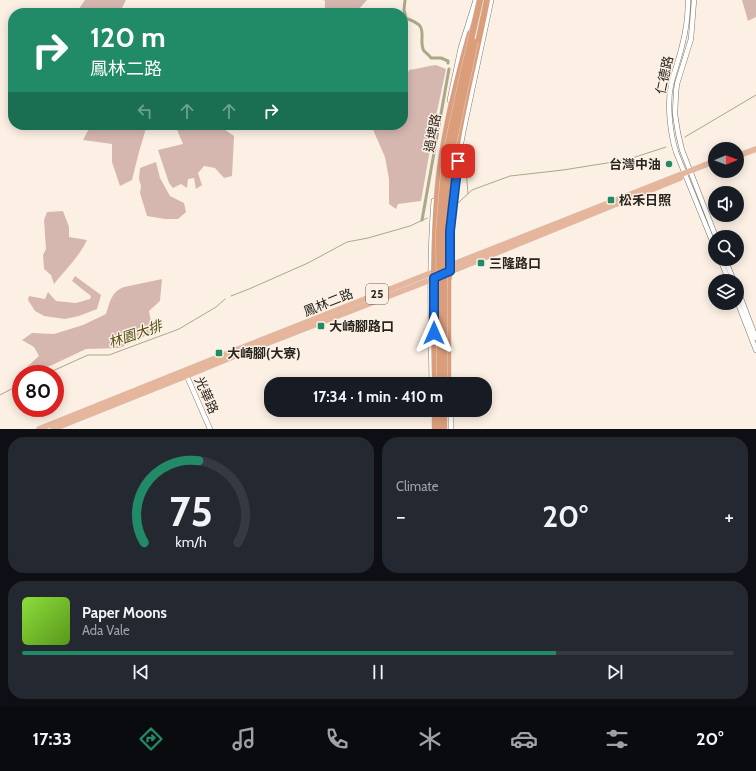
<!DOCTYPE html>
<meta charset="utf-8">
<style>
:root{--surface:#171b24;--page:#242831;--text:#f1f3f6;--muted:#9ea1a6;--line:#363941;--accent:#218a67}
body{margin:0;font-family:Cabin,"Noto Sans TC",sans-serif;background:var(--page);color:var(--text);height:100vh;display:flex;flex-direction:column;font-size:15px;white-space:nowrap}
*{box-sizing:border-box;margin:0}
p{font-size:13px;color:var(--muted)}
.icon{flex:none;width:22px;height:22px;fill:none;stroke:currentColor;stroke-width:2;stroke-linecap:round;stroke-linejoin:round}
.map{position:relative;height:429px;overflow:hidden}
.side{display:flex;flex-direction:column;gap:8px;padding:8px;background:#0d0f14;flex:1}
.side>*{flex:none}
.guide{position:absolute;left:8px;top:8px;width:400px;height:122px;border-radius:16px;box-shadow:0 2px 10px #0003;background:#218a67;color:#fff;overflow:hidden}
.needle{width:26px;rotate:89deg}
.buttons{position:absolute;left:708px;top:142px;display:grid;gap:8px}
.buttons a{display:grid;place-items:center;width:36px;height:36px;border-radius:50%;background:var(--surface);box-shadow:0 2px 10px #0003;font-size:20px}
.speed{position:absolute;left:12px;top:365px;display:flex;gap:8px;font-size:20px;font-weight:700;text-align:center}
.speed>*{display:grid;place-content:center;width:52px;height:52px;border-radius:50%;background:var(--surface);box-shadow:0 2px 10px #0003;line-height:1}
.speed .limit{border:6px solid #d22;background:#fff;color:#111}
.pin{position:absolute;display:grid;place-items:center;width:34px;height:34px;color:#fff;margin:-17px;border-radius:8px;box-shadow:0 2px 6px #0006}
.me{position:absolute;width:44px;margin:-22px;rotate:0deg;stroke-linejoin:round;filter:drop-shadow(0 0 3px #0008)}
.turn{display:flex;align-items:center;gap:14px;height:84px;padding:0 16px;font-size:18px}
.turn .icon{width:52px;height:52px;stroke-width:2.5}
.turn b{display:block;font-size:28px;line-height:34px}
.lanes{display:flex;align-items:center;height:38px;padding:0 16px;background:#0003;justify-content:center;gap:20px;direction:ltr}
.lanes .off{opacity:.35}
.big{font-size:30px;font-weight:800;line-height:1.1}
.side .tile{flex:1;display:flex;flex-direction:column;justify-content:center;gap:6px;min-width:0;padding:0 14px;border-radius:16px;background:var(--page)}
.side .dial{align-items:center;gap:0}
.dial svg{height:104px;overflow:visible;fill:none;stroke:var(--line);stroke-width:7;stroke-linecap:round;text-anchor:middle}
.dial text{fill:var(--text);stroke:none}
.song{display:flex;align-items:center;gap:12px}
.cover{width:48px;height:48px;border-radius:6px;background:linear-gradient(135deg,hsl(90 70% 55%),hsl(90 70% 35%))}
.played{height:4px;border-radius:2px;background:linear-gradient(90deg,var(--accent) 75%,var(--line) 75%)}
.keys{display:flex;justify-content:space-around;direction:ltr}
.heat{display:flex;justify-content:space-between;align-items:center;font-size:22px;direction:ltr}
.side .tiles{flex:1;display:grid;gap:8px;grid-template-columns:1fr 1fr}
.tile:last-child{grid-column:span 2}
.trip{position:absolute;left:264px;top:377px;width:228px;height:40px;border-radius:16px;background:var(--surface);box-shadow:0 2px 10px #0003;font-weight:800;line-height:40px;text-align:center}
.dock{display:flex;height:64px;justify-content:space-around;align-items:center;background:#090b0e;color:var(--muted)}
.dock .icon{width:28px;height:28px}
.dock .current{color:var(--accent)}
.dock b{font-size:18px;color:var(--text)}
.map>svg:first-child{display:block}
</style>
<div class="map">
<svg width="756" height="429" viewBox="0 0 756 429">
<rect width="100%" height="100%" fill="#fcf0e4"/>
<path fill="#d6b7b0" d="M85 0H126L122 8 125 13H76Z
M323 0H367L358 10 357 13H325V1Z
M742 0H756V17L748 21Z
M436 65 446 69 435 121 421 201 398 204 396 209 389 204V179L385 157 371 125H403V76H407L409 70C418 69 427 66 436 65Z
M91 125H147L139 152 132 180 120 186 112 162V144L83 140Z
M175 125H218L234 136 232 176 224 178 215 168 204 166 198 173 202 185 196 189 194 178 188 179 187 188 181 184 173 188 169 183 158 150 183 144Z
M156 162 160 178 170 196 184 203 186 212 178 219H165L147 216 140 193 141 186 139 179 140 168Z
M63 211 69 227V237L87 240C79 257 66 269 54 284L51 275 44 269 43 255 46 249 44 220 47 212Z
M75 276 101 295 97 309 79 316 65 319 44 316 35 311 28 300 29 296 45 299 48 292 56 301 76 303 90 299 91 296 72 281Z
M162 279 160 301 149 311 153 332 120 348 86 349 50 366 25 374H21V375L16 377 39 356 34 347 22 340 32 333 54 334 83 325 106 314C110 302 111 292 124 287Z"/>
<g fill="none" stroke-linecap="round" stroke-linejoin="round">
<path stroke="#a8a986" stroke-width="1" d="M685 137 756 95
M461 159C467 171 467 181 468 194
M458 203 472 190 510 176 563 170 626 160 666 147
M231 296 249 289 308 263 347 242 368 238 410 226 427 218
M46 374 88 355H109L179 329 216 307 225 299
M0 395 21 384"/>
<path stroke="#a8a986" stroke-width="3" d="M405 0 404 10 406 18C410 20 417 22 420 26 425 33 419 43 424 51 426 53 429 55 431 58H441L448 61V63
M422 220 449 69"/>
<g stroke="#7e7469" stroke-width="5.5">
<path id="tertiary" d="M688 0C688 16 686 31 682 46 679 59 674 72 671 85 667 104 670 133 676 152L715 248
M694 0 691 39 677 84 676 92 675 114 678 133 682 150 716 237
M720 259 729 281
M725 259 734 281
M737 288 756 338
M737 301 756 350
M186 374 210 429"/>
</g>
<g stroke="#7e7469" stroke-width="6">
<path id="secondary" d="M450 100 461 48 476 0
M456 167 464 127 491 0
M450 227V269
M432 384C431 323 429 262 434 201
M451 410V429"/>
</g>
<g stroke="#d4d3d2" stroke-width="6">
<path id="primary" d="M737 156 756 149
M447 273 680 178
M39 429 236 350 715 161
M53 429 186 376 237 355 438 277"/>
</g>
<g stroke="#d4d3d2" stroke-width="7">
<path id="trunk" d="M450 231C450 222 450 213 450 204 454 135 474 68 487 0
M435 384C434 352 434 319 434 287 434 248 435 208 440 169 446 124 457 78 470 33
M448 384V281L450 271
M435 410V429
M440 410V429
M444 410V429"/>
</g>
<use href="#tertiary" stroke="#fff" stroke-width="4.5"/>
<use href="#secondary" stroke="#fff" stroke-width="5"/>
<use href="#primary" stroke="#e5b69b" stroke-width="5.5"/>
<use href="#trunk" stroke="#dc9e7a" stroke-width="6"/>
<g stroke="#d4d3d2" stroke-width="7" stroke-linecap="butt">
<path id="trunk-bridge" d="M440 384 439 232 444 170 447 149 462 79 480 0
M444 384V232L446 198 452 150 475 42"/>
</g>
<use href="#trunk-bridge" stroke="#dc9e7a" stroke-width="6"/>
</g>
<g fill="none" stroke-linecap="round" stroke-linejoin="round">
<g stroke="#114b97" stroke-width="10">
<path id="route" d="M434 333V278L450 271V231L458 161"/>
</g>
<use href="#route" stroke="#1a73e8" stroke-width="7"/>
</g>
<g fill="#218a67" stroke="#fcf0e4" stroke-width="1.5">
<circle cx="669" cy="164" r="4"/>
<rect x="607" y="196" width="8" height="8" rx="2"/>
<rect x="477" y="259" width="8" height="8" rx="2"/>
<rect x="317" y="322" width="8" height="8" rx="2"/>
<rect x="215" y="349" width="8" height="8" rx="2"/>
</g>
<g text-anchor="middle" stroke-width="3" stroke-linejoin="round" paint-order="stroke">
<rect fill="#fcf0e4" stroke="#68615a" stroke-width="1" x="366" y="284" width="22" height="20" rx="3"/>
<g font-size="12" font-weight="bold" fill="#28241f">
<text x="377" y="298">25</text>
</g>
<g font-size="13" fill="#28241f" stroke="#fcf0e4">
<text transform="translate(664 75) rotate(-78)" y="5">仁德路</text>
<text transform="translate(432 133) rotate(-79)" y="5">過埤路</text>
<text transform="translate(328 302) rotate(-22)" y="5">鳳林二路</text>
<text transform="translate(207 395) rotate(66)" y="5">光華路</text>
</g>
<g font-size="13" font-weight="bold" fill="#28241f" stroke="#fcf0e4" text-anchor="start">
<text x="661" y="169" text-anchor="end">台灣中油</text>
<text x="619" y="205">松禾日照</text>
<text x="489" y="268">三隆路口</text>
<text x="329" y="331">大崎腳路口</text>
<text x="227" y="358">大崎腳(大寮)</text>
</g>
<g font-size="14" font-style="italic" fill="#525116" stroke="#fcf0e4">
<text transform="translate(135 334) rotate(-19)" y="5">林園大排</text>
</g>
</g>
</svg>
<div class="buttons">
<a><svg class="needle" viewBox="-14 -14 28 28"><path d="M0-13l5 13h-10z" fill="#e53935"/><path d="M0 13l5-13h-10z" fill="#9ea1a6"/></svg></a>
<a><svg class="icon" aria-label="sound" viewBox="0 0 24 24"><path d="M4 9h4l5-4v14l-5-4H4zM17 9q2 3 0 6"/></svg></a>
<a><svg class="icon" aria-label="search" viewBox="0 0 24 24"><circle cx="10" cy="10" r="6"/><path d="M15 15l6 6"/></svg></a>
<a><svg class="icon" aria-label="layers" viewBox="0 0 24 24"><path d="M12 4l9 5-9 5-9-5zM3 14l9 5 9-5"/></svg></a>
</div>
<div class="speed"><div class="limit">80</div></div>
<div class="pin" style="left:458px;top:161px;background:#d93025"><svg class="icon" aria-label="arrive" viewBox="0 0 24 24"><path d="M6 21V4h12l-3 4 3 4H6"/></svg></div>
<svg class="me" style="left:434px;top:333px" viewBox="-20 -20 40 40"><path d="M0-17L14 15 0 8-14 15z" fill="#1a73e8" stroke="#fff" stroke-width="4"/></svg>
<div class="trip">17:34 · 1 min · 410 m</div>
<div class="guide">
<div class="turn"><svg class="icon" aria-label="right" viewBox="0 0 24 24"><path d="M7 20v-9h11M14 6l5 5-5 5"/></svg><div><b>120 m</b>鳳林二路</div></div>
<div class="lanes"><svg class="icon off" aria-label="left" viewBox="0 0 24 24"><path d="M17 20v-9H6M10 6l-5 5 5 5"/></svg><svg class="icon off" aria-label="ahead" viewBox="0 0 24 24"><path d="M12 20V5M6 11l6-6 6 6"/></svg><svg class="icon off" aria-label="ahead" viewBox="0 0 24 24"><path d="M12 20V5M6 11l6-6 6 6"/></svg><svg class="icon" aria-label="right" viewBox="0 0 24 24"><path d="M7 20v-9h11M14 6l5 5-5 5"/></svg></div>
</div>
</div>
<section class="side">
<div class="tiles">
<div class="tile dial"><svg viewBox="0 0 100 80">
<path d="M14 69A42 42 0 1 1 86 69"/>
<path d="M14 69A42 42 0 0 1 56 6" stroke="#218a67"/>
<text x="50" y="56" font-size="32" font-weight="700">75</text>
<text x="50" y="72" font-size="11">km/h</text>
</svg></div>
<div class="tile"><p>Climate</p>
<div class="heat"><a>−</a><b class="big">20°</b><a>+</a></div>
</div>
<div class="tile">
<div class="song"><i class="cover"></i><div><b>Paper Moons</b><p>Ada Vale</p></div></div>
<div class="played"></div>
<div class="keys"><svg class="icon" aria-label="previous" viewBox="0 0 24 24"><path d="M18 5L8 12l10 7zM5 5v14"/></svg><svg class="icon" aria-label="pause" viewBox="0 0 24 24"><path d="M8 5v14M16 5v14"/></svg><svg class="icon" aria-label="next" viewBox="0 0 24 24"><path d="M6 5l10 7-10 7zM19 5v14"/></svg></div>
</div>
</div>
</section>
<nav class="dock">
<b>17:33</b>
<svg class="icon current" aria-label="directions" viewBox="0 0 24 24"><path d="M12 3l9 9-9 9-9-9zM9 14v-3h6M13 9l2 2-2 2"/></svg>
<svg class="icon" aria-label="music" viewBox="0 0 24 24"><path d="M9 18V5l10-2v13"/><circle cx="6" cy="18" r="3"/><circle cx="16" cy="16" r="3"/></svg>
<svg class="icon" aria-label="phone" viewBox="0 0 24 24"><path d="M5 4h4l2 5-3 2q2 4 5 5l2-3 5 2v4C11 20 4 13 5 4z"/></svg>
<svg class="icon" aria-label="climate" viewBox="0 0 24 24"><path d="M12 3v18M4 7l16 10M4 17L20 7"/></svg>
<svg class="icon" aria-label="car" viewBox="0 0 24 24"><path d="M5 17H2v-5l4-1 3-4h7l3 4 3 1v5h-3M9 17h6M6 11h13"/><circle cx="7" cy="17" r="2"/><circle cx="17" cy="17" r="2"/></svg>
<svg class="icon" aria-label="filters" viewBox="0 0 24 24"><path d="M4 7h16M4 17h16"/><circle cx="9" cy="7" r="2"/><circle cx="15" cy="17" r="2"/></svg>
<b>20°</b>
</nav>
